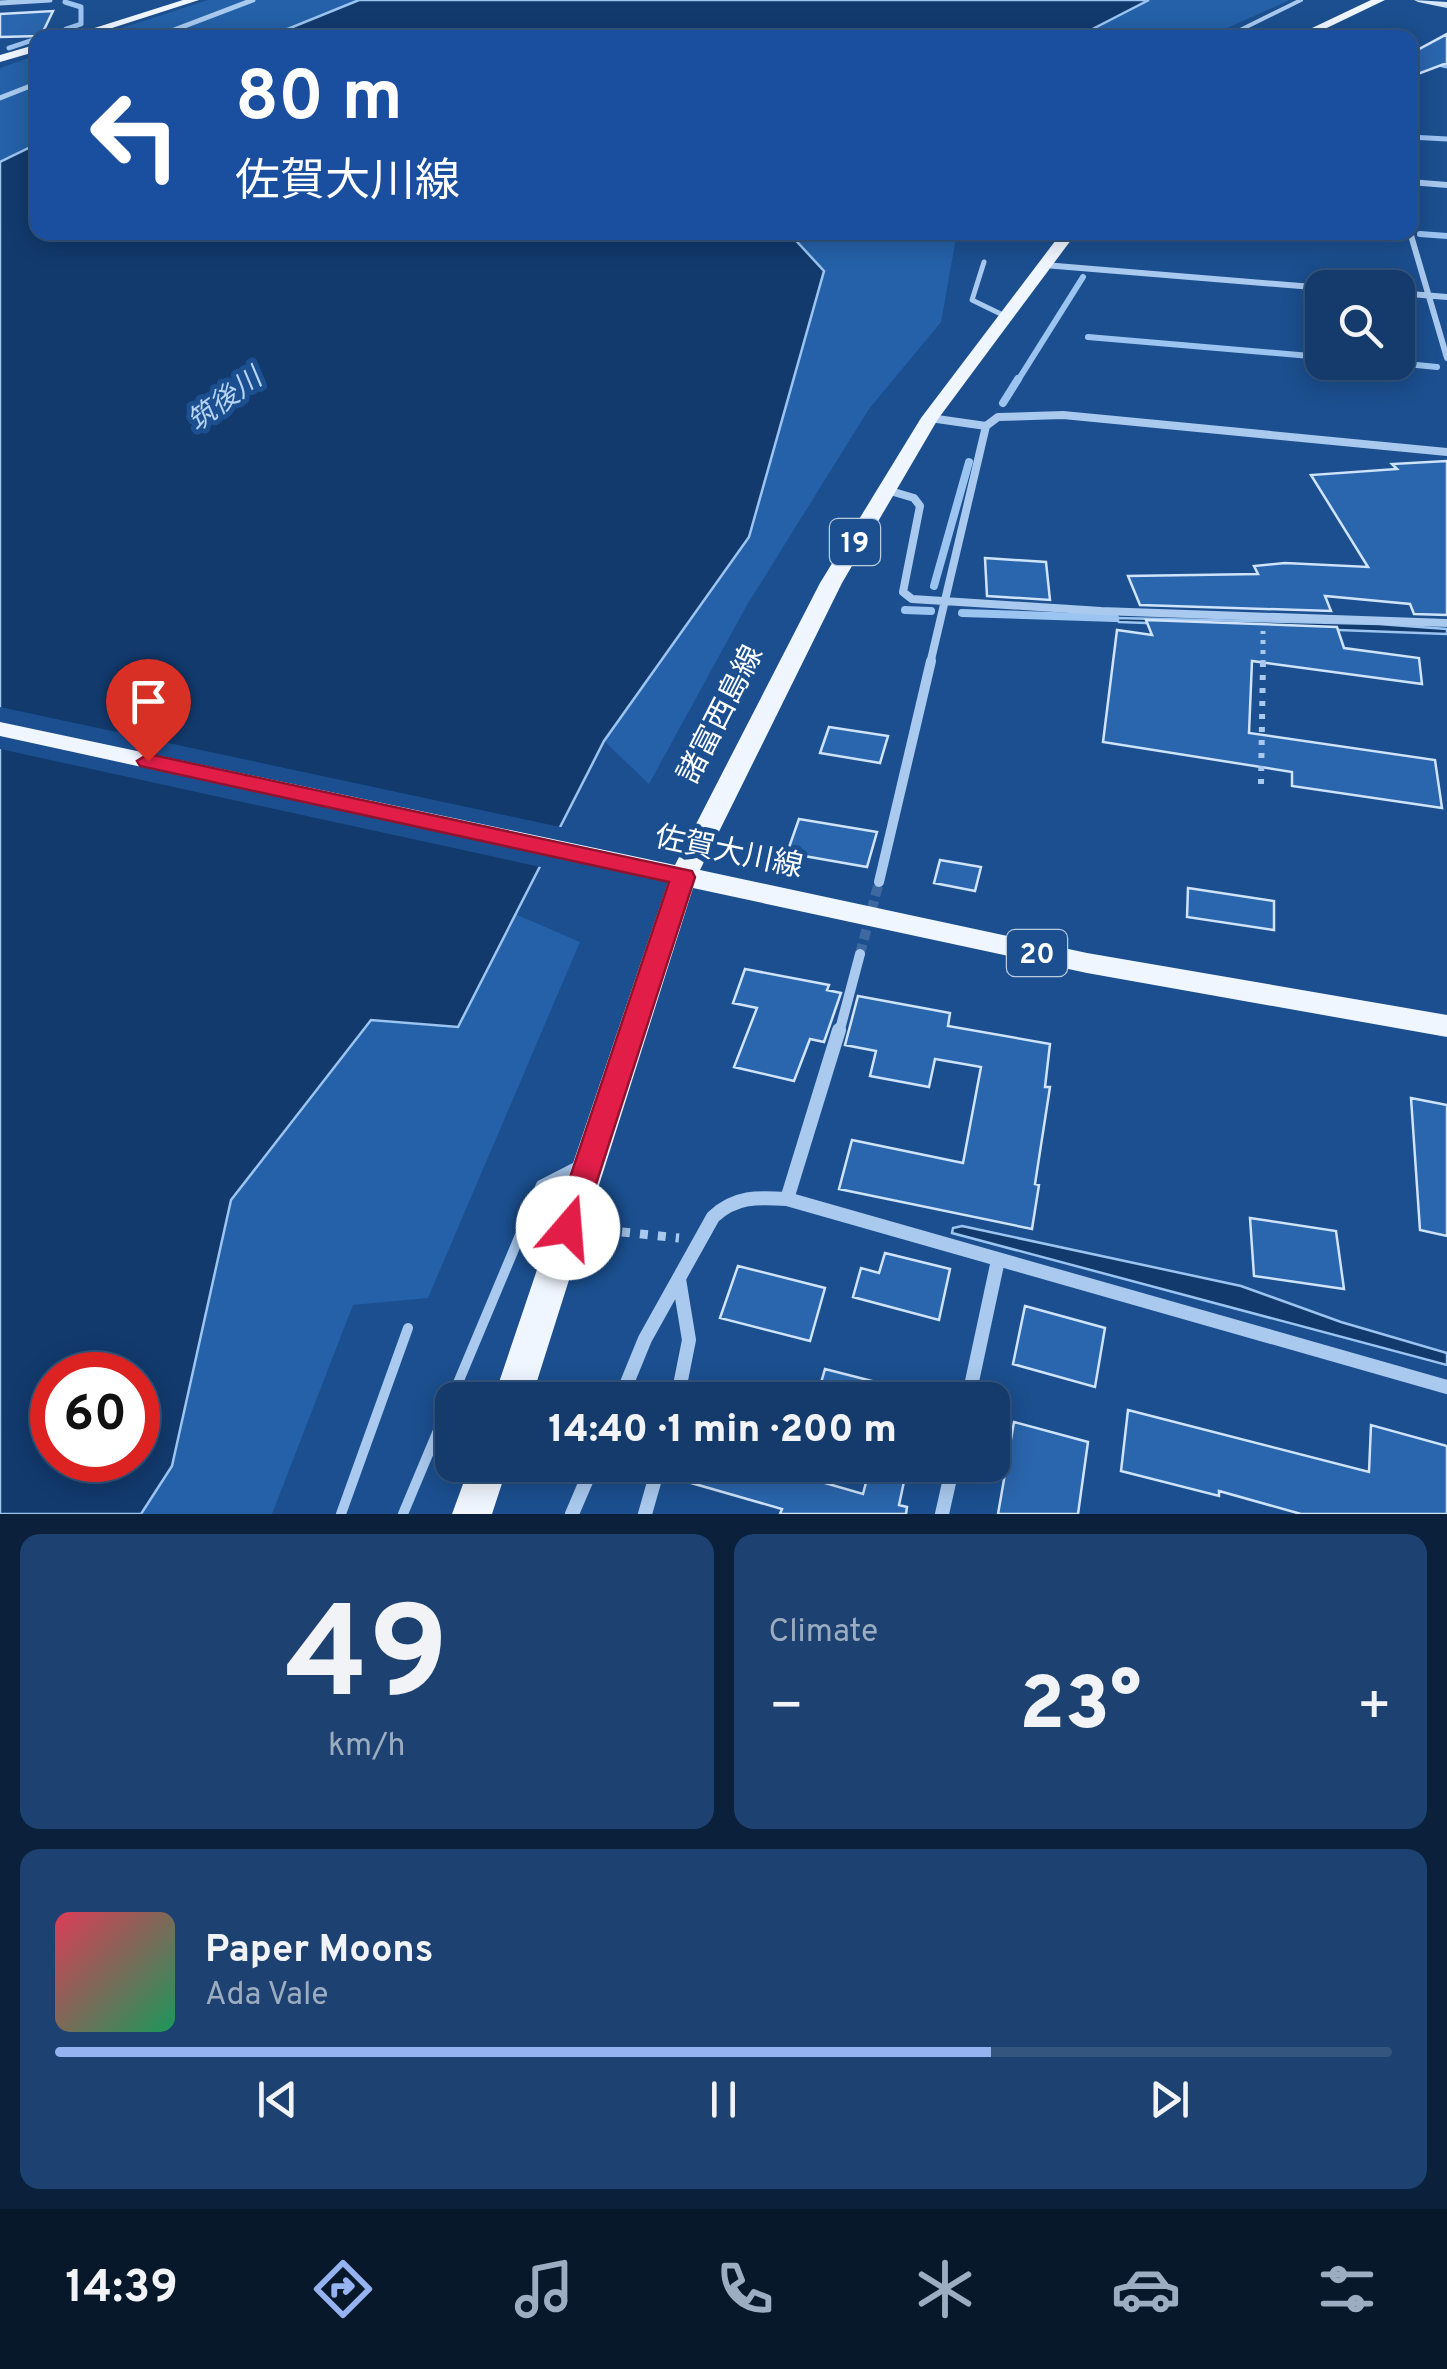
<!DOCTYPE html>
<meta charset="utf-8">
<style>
:root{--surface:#143b6b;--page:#1d4271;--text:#f1f3f6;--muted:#9dadc1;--line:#33557e;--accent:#95b2f1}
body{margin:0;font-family:Overpass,"Noto Sans JP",sans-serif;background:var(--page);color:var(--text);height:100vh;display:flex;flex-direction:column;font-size:38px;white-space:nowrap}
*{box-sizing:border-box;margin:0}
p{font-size:32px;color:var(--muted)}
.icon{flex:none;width:55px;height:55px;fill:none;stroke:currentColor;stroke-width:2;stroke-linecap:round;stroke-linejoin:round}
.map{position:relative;height:1514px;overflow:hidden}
.drawer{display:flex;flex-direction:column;gap:20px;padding:20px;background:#0b203b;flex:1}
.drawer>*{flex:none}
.guide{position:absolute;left:30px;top:30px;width:1388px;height:210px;border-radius:20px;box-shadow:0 5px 25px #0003,0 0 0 2px var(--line);background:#1a4fa0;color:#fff;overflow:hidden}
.fabs{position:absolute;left:1305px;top:270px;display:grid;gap:20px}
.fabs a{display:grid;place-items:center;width:110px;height:110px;border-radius:20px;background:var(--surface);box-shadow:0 5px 25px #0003,0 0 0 2px var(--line);font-size:50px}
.speed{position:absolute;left:30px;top:1352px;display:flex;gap:20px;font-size:50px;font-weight:700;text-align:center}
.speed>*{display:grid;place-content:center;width:130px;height:130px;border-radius:50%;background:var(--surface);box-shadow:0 5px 25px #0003,0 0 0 2px var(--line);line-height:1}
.speed .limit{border:15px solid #d22;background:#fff;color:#111}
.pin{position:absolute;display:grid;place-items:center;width:85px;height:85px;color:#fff;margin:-102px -42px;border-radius:50% 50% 50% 0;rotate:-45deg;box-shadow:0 0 10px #0007}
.pin .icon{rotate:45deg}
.me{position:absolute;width:110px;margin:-55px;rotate:18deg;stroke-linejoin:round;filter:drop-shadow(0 0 8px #0008)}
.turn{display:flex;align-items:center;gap:35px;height:210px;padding:0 40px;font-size:45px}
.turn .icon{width:130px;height:130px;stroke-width:2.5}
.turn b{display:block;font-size:70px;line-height:85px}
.big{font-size:75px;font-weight:800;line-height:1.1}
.drawer .tile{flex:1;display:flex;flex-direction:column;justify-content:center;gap:15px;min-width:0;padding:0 35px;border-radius:20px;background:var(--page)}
.drawer .dial{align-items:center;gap:0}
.dial b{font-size:130px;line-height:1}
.song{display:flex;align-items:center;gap:30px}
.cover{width:120px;height:120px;border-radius:15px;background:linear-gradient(135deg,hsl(350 70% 55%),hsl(150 70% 35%))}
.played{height:10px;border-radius:5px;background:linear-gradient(90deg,var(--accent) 70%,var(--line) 70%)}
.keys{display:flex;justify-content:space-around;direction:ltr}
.heat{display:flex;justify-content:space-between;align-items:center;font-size:55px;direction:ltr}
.drawer .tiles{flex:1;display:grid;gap:20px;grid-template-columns:1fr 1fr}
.tile:last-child{grid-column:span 2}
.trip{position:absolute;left:435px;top:1382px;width:575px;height:100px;border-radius:20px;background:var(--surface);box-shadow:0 5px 25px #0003,0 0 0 2px var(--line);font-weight:800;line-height:100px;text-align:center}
.tabs{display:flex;height:160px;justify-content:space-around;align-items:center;background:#08182b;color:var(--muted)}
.tabs .icon{width:70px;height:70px}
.tabs .current{color:var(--accent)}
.tabs b{font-size:45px;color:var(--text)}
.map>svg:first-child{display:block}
</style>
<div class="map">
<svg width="1447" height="1514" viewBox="0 0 1447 1514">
<rect width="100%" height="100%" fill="#1b4f8f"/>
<path fill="#2461a8" d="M208 0H249L148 37 91 38Z
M257 0H396L304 37 155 38Z
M1105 0H1290L1207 37 1024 38Z
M37 55V81L0 97V68Z
M37 84V171L0 191V100Z
M784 233H957L941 322 869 409 747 605 649 784 604 741 515 914 580 942 428 1298 353 1305 272 1514H141L172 1466 231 1200 371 1020Z"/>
<path fill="#123a6d" stroke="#9cc4f0" stroke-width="2.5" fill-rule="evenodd" d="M359 0H1149L1075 38 268 37Z
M37 144 38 232 789 233 824 271 749 537 604 741 458 1027 371 1020 231 1200 172 1466 141 1514H0V162ZM52 1375H138V1460H52Z
M1115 618 1379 624 1447 629V634L1119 622Z
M962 1226 1241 1286 1341 1322 1447 1353V1365L952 1233 953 1228Z"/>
<path fill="#1b4f8f" d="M0 707 565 828 545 868 0 749Z"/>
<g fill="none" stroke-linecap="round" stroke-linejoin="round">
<path stroke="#9cc4f0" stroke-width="5" d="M65 2 81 7V24L66 29
M46 36 55 33
M9 48 36 39
M1410 57 1447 66
M1410 137 1447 139"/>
<path stroke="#9cc4f0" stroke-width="6" d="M1420 234 1447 236
M1088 337 1322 357
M1386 362 1437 367
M1017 382 1083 277"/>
<path stroke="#9cc4f0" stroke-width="8" d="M1003 403 1018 379
M934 586 969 462
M905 610 931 611
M962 613 1115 618"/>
</g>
<path fill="#2a66ad" stroke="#cfe3fa" stroke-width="2.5" d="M53 11 41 36 0 37V14Z
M1447 34V63L1410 77V54Z
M1447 461V615L1414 614 1410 604 1325 596 1331 611 1140 605 1128 576 1258 574 1254 566 1285 563 1368 567 1311 475 1397 469 1392 464Z
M985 558 1046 562 1050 600 987 596Z
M1146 620 1337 627 1344 648 1419 658 1422 684 1252 661 1249 733 1435 760 1442 808 1292 786V772L1103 742 1117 630 1152 635Z
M829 727 888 736 880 763 820 753Z
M799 819 877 832 867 867 787 853Z
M940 860 981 867 975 891 934 883Z
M1188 888 1274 901V930L1187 917Z
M745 969 829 985 827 990 841 993 824 1042 810 1039 794 1081 734 1067 757 1008 733 1003Z
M858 996 950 1013 948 1026 1050 1044 1045 1087H1050L1035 1184 1039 1185 1032 1229 839 1189 852 1140 963 1163 981 1067 935 1059 929 1087 870 1076 876 1051 845 1045Z
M1411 1098 1447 1105V1236L1420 1230Z
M1250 1218 1336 1231 1344 1289 1254 1276Z
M885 1253 950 1269 939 1320 853 1297 861 1268 879 1273Z
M738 1266 825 1288 810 1341 720 1318Z
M1025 1306 1105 1328 1095 1387 1013 1364Z
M825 1369 911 1391 910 1400H816Z
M1128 1410 1369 1472 1371 1425 1447 1446V1514H1301L1219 1491V1496L1121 1471Z
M1014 1422 1088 1442 1078 1514H998Z
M669 1465H781L780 1470 863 1494 870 1467 905 1477 899 1505 907 1507 906 1514H780L782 1509 667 1476Z"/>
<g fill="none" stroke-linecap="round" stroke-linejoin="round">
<path stroke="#3d69a0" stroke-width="10" stroke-dasharray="10 5" stroke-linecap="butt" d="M860 954 879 882"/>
<path stroke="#a9c9ee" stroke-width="5" stroke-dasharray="4 6" stroke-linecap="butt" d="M1263 664V631"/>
<path stroke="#a9c9ee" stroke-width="6" stroke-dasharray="5 8" stroke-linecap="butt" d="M1261 784 1263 661"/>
<path stroke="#a9c9ee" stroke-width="9" stroke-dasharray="8 10" stroke-linecap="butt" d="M622 1232 679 1238"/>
<path stroke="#a9c9ee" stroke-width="4" d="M1224 38 1301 0"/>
<path stroke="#a9c9ee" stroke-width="5" d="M984 262 972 300 1005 316"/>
<path stroke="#a9c9ee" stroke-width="10" d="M341 1514 408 1328
M403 1514 541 1185 578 1166"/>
<path stroke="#a9c9ee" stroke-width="5" d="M0 3 50 0
M153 38 253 0
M0 98 38 83"/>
<path stroke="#a9c9ee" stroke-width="6" d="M1410 182 1447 185
M1410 232 1447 358
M1044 265 1325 288
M1398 293 1447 297"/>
<path stroke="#a9c9ee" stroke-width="8" d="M930 418 986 426
M887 490 914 498 920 506 903 592 912 599 1101 611 1447 623
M930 664 986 426 998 417 1063 415 1447 452"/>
<path stroke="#a9c9ee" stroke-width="10" d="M879 882 931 661
M839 1033 860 954"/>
<path stroke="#a9c9ee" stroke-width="14" d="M787 1199 839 1030
M620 1400 645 1339 713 1217C735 1196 758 1197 787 1199L1447 1387
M677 1400 689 1340 679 1279
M968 1400 998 1260
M572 1514 593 1465
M645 1514 659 1465
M942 1514 953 1465"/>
<path fill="#d6e6fa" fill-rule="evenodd" d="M1414 0 1447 2V8L1418 2Z"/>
<path fill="#f0f6ff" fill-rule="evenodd" d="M183 0H199L81 38H63Z
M1371 0H1385L1306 38H1291Z
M38 44V51L0 62V55Z
M1062 232H1077L938 419 842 583 700 870 1087 953 1447 1015V1037L1087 973 693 888 531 1400H493L668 882 0 736V722L675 865 820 583 921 418Z
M470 1465H508L492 1514H452Z"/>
</g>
<path fill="#e11d48" stroke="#92132f" stroke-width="2.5" d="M148 754 692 871 695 877 579 1237 568 1241 557 1237 553 1228 669 882 140 766 137 761Z"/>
<g text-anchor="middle" stroke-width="10" stroke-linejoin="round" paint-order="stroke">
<g font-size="28" font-style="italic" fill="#b5d3f5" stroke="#1b4f8f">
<text transform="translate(224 399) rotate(-37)" y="10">筑後川</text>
</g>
<g fill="#1b4f8f" stroke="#bbcadd" stroke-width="2.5">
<rect x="830" y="519" width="50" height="46" rx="8"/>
<rect x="1007" y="930" width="60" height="46" rx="8"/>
</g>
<g font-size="28" font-weight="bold" fill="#fff">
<text x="855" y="552">19</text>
<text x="1037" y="963">20</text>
</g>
<g font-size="30" fill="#fff" stroke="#1b4f8f">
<text transform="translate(720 714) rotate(-63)" y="10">諸富西島線</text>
<text transform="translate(729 851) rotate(12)" y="10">佐賀大川線</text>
</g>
</g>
</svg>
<div class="fabs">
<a><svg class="icon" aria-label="search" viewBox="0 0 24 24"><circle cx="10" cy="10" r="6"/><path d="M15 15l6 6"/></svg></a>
</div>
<div class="speed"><div class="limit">60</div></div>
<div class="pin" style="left:148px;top:761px;background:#d93025"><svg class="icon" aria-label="arrive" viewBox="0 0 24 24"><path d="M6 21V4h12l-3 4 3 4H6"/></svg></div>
<svg class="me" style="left:568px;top:1228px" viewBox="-20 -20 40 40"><circle r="19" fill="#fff"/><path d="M0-13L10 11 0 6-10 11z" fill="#e11d48"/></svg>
<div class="trip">14:40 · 1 min · 200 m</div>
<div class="guide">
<div class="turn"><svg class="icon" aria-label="left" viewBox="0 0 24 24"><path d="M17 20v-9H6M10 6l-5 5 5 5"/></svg><div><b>80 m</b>佐賀大川線</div></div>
</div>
</div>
<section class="drawer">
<div class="tiles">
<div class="tile dial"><b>49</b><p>km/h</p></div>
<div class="tile"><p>Climate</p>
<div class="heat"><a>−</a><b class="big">23°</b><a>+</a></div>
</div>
<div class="tile">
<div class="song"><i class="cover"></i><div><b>Paper Moons</b><p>Ada Vale</p></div></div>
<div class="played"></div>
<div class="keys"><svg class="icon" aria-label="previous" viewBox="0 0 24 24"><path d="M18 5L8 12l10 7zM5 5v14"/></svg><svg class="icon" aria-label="pause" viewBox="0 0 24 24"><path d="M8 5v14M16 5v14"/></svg><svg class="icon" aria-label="next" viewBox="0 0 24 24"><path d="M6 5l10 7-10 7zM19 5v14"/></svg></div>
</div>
</div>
</section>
<nav class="tabs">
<b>14:39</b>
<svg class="icon current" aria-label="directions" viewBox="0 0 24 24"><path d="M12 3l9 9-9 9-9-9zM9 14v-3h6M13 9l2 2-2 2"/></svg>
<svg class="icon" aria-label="music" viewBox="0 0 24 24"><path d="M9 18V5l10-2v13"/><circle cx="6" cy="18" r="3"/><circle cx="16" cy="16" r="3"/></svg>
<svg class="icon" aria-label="phone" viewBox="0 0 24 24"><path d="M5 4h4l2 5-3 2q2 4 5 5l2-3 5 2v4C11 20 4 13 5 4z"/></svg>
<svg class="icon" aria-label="climate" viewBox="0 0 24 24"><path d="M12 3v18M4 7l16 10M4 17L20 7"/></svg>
<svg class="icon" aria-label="car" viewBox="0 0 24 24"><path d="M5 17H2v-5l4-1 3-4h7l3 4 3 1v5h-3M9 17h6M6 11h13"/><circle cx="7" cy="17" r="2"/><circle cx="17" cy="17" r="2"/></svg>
<svg class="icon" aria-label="filters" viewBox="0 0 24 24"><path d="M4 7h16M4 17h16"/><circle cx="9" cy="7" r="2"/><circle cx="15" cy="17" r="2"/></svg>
</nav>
